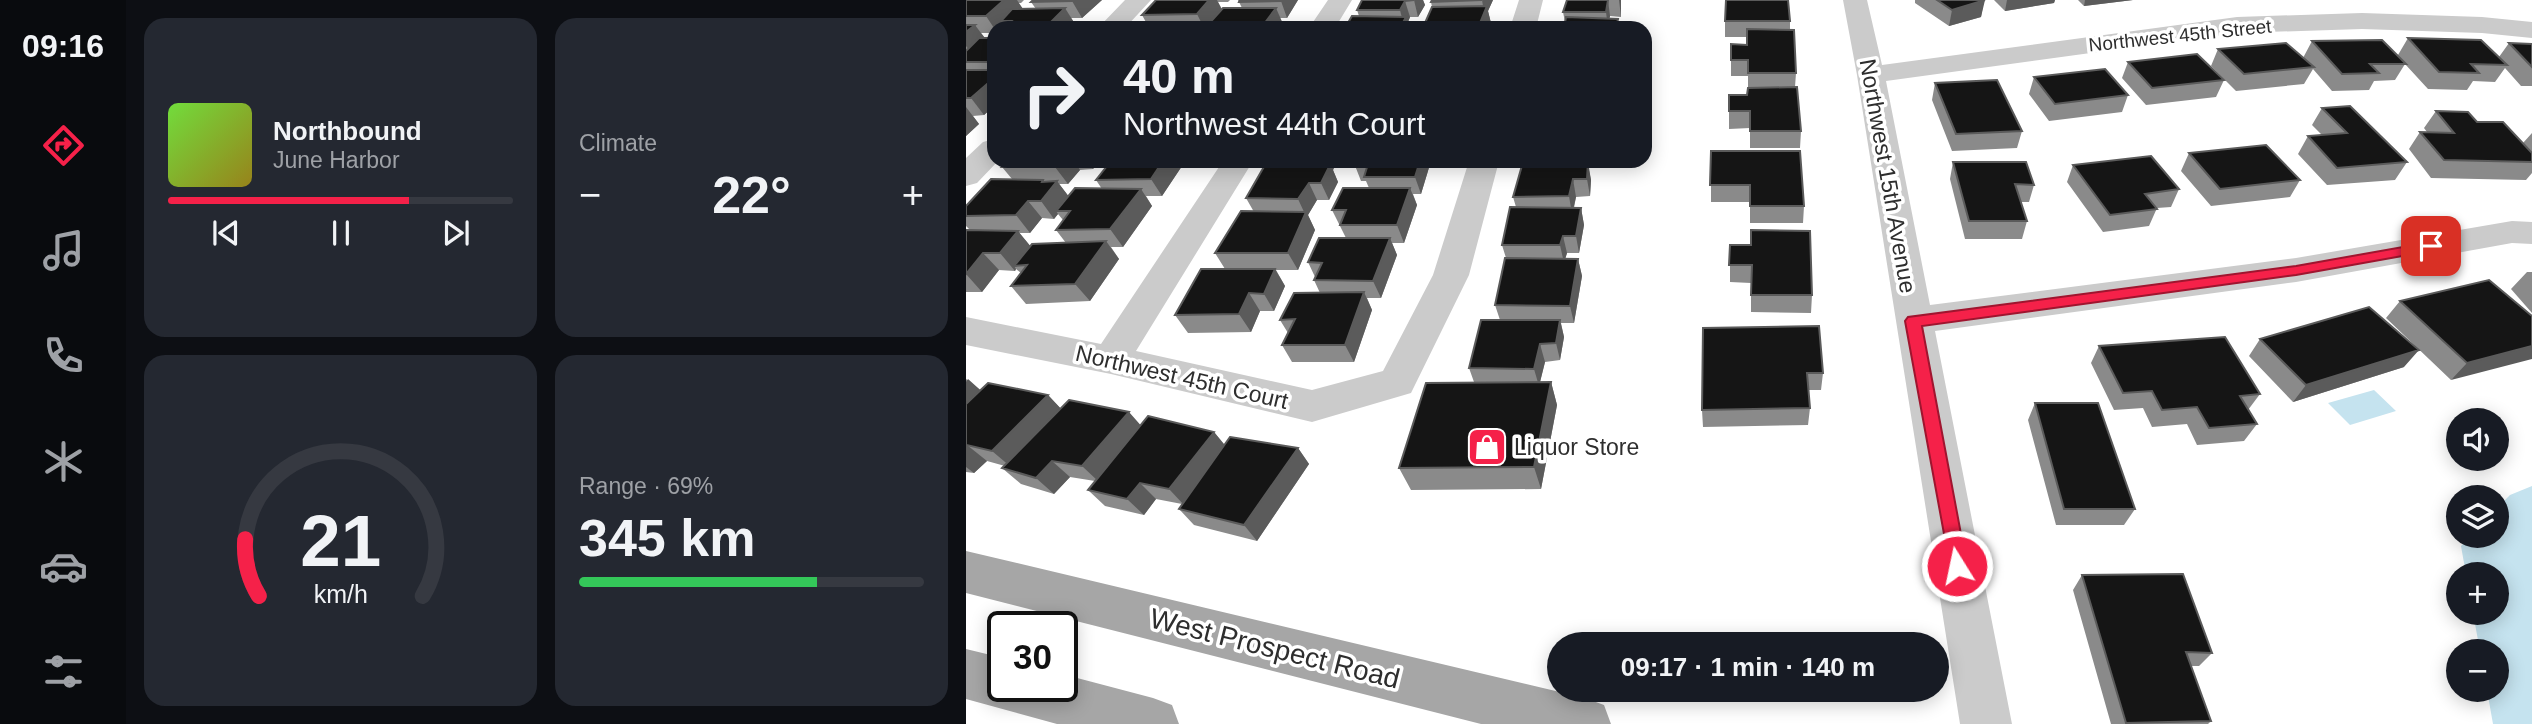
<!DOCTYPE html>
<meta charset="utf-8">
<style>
:root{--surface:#171b24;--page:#242831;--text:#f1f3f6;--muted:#9ea1a6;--line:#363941;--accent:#f52149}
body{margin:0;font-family:Arial,sans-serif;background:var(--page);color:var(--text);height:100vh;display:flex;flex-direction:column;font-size:26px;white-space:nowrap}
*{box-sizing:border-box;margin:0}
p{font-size:23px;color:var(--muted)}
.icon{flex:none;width:38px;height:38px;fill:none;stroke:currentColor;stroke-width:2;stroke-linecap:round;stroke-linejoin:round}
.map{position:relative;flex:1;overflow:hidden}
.drawer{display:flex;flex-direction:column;gap:18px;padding:18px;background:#0d0f14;width:840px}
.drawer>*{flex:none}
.guide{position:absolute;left:21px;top:21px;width:665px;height:147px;border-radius:21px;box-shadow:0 4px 18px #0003;background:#171b24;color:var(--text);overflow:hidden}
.buttons{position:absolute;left:1480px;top:408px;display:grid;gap:14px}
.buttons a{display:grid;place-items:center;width:63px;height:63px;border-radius:50%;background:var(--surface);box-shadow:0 4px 18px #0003;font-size:35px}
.speed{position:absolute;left:21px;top:611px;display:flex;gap:14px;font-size:35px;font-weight:700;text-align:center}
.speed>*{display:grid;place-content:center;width:91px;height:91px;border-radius:50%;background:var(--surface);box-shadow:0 4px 18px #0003;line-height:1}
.speed .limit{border:4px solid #111;border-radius:10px;background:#fff;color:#111}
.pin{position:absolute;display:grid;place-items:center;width:60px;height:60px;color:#fff;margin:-30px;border-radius:14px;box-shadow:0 4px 10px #0006}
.me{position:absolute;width:77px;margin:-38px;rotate:350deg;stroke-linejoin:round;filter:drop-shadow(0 0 5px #0008)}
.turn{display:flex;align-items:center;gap:24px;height:147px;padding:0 21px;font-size:32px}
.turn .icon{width:91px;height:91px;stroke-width:2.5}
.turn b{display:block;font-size:49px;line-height:60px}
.big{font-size:52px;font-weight:700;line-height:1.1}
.drawer .widget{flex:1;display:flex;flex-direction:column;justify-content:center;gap:10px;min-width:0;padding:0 24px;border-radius:21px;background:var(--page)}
.drawer .dial{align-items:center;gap:0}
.dial svg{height:182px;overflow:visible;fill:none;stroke:var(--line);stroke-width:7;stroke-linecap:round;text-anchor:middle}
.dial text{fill:var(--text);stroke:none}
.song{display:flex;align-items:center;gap:21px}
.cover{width:84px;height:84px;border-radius:10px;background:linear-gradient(135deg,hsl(100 70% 55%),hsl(50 70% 35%))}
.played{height:7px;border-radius:4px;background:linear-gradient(90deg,var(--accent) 70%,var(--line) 70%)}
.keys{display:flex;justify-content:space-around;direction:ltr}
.heat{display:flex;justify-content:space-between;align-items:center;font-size:38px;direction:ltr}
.charge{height:10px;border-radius:5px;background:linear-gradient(90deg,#34c759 69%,var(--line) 0)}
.drawer .tiles{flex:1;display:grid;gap:18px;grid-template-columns:repeat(2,1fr)}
.trip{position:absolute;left:581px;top:632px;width:402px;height:70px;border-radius:35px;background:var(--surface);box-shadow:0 4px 18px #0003;font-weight:700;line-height:70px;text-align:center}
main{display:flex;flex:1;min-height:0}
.tab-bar{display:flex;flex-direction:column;width:126px;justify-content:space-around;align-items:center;background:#090b0e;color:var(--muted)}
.tab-bar .icon{width:49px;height:49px}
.tab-bar .selected{color:var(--accent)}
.tab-bar b{font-size:32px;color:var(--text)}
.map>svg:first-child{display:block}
</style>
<main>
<nav class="tab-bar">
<b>09:16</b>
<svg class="icon selected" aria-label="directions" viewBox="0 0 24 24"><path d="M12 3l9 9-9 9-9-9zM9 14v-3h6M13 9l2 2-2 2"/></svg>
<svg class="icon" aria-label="music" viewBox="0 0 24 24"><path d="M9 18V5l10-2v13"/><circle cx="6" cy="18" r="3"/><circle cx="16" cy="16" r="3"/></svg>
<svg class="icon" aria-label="phone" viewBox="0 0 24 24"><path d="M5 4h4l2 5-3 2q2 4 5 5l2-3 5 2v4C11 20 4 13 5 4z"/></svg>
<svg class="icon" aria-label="climate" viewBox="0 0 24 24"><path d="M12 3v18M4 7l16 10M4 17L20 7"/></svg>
<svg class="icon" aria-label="car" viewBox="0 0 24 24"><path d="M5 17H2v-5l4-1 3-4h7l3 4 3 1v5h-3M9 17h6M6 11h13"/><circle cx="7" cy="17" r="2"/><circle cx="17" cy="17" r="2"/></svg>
<svg class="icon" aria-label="filters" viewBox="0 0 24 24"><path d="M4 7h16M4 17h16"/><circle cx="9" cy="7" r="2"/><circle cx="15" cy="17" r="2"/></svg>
</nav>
<section class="drawer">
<div class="tiles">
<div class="widget">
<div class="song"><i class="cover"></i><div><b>Northbound</b><p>June Harbor</p></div></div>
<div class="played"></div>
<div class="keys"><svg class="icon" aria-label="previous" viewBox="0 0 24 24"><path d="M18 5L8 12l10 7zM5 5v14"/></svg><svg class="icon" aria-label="pause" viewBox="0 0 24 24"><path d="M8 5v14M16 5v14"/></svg><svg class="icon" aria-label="next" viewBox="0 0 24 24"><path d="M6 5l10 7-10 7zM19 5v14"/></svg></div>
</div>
<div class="widget"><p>Climate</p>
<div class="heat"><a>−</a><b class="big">22°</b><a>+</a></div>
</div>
<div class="widget dial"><svg viewBox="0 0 100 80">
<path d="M14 69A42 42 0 1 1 86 69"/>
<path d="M14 69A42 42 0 0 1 8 44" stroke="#f52149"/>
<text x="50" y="56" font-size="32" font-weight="700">21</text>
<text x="50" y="72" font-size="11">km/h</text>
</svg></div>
<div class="widget"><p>Range · 69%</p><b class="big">345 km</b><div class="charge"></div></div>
</div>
</section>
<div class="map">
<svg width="1566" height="724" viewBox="0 0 1566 724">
<rect width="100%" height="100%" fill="#fff"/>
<path fill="#c5e3ef" d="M1408 390 1430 411 1384 425 1362 403Z
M1566 486V724H1527L1521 690H1531V651H1514L1507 613 1531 612V574H1500L1495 546 1505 536H1531V508L1544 495Z"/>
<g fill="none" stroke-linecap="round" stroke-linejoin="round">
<path fill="#cbcbcb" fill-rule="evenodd" d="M159 0H185L159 28H132Z
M362 0H386L369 28H343Z
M553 0H577L570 28H544Z
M877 0H901L916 65 1271 17 1396 13 1516 17 1566 22V38L1516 33 1396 29 1271 33 920 81 964 305 1330 258 1546 221 1566 222V244L1546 243 1330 282 969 331 1046 724H994L891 75Z
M28 139V161H32L11 183 0 186V158L17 142Z
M257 161H287L170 351 346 390 417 371 467 275 503 161H533L503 275 445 393 346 422 145 374 0 345V317L135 344Z"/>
<path fill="#a6a6a6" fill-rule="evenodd" d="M0 551 619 698 638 705 645 724H515L0 593Z
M0 649 37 658V686H96V674L187 698 206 705 213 724H91L0 699Z"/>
</g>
<path fill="#8a8a8a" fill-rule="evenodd" d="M0 0H58L55 3H52L57 9H70L65 2 136 0 116 18H105L109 24 39 26 36 28H28V33H15L19 38H28V106L18 115 7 116 13 124 0 136Z
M190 0H264L262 2H252L256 9 276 8 272 0H332L321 18H314L317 24 314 28H164L181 24 176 15Z
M396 0H457L459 5 452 17H444L442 22 393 16 391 10Z
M527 0 522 11 525 23 523 28H460L459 23 466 7 465 2Z
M601 0H655V17L644 16 643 18 599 22 597 12Z
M949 0H1018L1015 17 983 26 949 3Z
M1028 0H1089L1088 3 1039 11Z
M1112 0H1167L1118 6Z
M759 21H824V30L830 73 829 87 835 131 834 148H784V128L763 129V111L781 95 782 88V76H765V60L781 45V37H759Z
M1442 38 1533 57 1543 43 1566 44V86H1555L1539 68 1529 82 1507 81 1501 90 1462 89 1439 64 1429 80 1408 81 1403 90 1366 91 1347 69 1338 84 1270 91 1245 66 1252 49 1337 58 1346 41 1432 55Z
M1162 62 1258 80 1250 97 1180 105 1156 78Z
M1068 77 1162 95 1156 112 1083 121 1063 94Z
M969 83 1056 131 1051 148 986 151 966 100Z
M1356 108 1441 162 1429 180 1361 185 1332 154 1342 136 1356 135 1346 125Z
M1470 111 1511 122 1566 153V173L1560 180 1465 178 1443 149 1454 132H1461L1458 128Z
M1566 133V153L1557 143Z
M745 151 838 206 837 223H784V202H745Z
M1223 153 1334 180 1324 197 1245 206 1215 171Z
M42 161H133L127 169 114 170 102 184H93L102 196 136 189 130 180 218 163 196 196H180L186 206 157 247H145L153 259 124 301 60 304 45 286 55 273 50 269 49 271 33 270 16 292H0V230H4L0 226V206L46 179 36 167ZM92 214 97 220 90 230 100 243 64 246 53 233H64L76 218 88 219Z
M308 161H371L367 170 372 182 363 200H351L342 215 349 230 332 270H310L319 286 308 311H294L285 332 222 333 209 315 259 269 249 253 288 212 280 198 310 165Z
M389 161H465L455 194H447L451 205 438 243H426L431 255 415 298H401L406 310 388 362H326L316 345 322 333 314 320 354 293 348 280 349 277 342 262 380 238 366 210 403 188 400 181H395L388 163Z
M568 161H621L625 180 624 196 610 197 608 208H615L618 225 613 253H601L599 259H612L616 276 608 323H595L598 337 594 360 579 362 574 382H585L591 405 575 489 445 490 433 468 508 382 503 368 534 320 529 305 540 258 536 245 550 207 547 197Z
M987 162 1068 185 1063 202H1055L1061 221 1056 239H999L984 179Z
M1107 165 1213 189 1205 207 1191 208 1183 226 1137 232 1101 182Z
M764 245 846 295 845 313 785 312V283L764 282Z
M1561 272H1566V313L1545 289Z
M1434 301 1566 316 1485 380 1420 318Z
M737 328 857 373 855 390H842L844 408 842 425 737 427 736 410Z
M1294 339 1438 367 1327 402 1283 356Z
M1133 346 1294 394 1282 410 1291 424 1278 441 1231 445 1221 424 1186 427 1177 408 1148 410 1125 363Z
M0 379 14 390 82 395 95 409 175 426 248 432 258 444 332 448 343 464 291 541 228 525 213 509 216 504 190 499 178 515 139 506 122 490 129 481 104 477 88 494 55 484 36 468 39 466 21 461 8 473 0 472Z
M1069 403 1169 509 1158 525H1090L1062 420Z
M1116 575 1246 653 1233 666H1225L1245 721 1242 724H1145L1107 590Z"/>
<path fill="#5b5b5b" d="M38 0H51L57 9 35 21 39 26 36 28H28L20 16Z
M108 0H136L116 18 106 1Z
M243 0H251L256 10 242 28H238L231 14Z
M315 0H332L321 18 315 1Z
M448 0H457L459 5 452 17Z
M516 0H527L522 11 525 23 523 28H512L518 12Z
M642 0 644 16 642 28 640 12Z
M653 0H655V17Z
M1019 0 1015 17 983 26 986 10Z
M1041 0H1089L1088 3 1039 11Z
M1119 0H1167L1118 6Z
M439 1 444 17 442 22 443 28H434L437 22 434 10Z
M99 8 109 24 106 28H79Z
M310 8 317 24 314 28H295Z
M9 25 21 41 6 54 0 46V32Z
M28 78V106L18 115 5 98Z
M0 107 13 124 0 136Z
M94 161H108L114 170 102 184 89 167Z
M121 161H133L127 169Z
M197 161H217L218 163 196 196 185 179Z
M361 161H371L367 170 372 182 363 200 355 183 364 166Z
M454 161H465L455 194 449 177Z
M622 162 625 180 624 196 621 179Z
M607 179 610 197 606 214 603 196Z
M77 180 85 189 91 181 104 198 90 211 92 214 88 219 75 201 76 182Z
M343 183 351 200 342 215 349 230 332 270 322 253 339 214 332 199Z
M444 188 451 205 438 243 431 225Z
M175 189 186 206 157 247 144 229Z
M62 201 76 218 64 233 50 215Z
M615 208 618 225 613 253 610 236Z
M52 231 66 248 48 266 50 269 49 271 34 253Z
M597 236 601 253 598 263 594 245Z
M424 238 431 255 415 298 407 281Z
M140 241 153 259 124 301 109 284Z
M17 253 33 270 16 292 0 274Z
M612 259 616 276 608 323 604 306Z
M309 269 319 286 308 311 298 294Z
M398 292 406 310 388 362 379 345Z
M283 293 294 311 285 332 273 314Z
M594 320 598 337 594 360 590 343Z
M574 344 579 362 573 386 568 369Z
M1566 346V359L1485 380 1501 363Z
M1453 350 1438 367 1327 402 1340 385Z
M2 379 21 396 0 416V382Z
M585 382 591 405 575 489 568 467Z
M82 395 98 412 45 467 26 451Z
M163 412 178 429 133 482 116 466Z
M248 432 261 448 218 505 203 489Z
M1 445 21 461 8 473 0 467V446Z
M332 448 343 464 291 541 278 525Z
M86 461 104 477 88 494 70 478Z
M174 483 190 499 178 515 161 499Z"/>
<path fill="#151515" stroke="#5b5b5b" stroke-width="2" d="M0 0H38L20 16H0Z
M67 0H108L106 1 65 2Z
M190 0H243L231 14 176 15Z
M274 0H315V1L273 2Z
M396 0H448L439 1 434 10H391Z
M466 0H516L465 2Z
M601 0H642L640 12H597Z
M760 0H822L824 21H759Z
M971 0H1019L986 10Z
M521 6 512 28H467L469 24 459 23 466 7Z
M99 8 79 28H37L45 21H35L46 9Z
M257 8H310L295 28H239Z
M386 16 440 17 434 28H379Z
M600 17 652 19 650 28H598Z
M168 24H222L219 28H164Z
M0 25H9L0 32Z
M781 29 828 30 830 73H782V60H765V44L781 45Z
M13 38H28V62H0V51Z
M1442 38 1515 40 1541 65 1505 64 1513 73 1473 72Z
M1416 40 1440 64H1404L1413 73 1376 74 1346 41Z
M1320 43 1348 67 1278 74 1252 49Z
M1543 43 1566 44V67Z
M1231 54 1258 80 1186 88 1162 62Z
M1139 69 1162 95 1089 104 1068 77Z
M0 70H28V73L26 75H28V78L5 98H0Z
M1031 80 1056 131 990 134 969 83Z
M831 87 835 131H784V111H763V95H781L782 88Z
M1384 106 1441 162 1371 168 1342 136 1381 133 1356 108Z
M1470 111 1502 112 1511 122H1537L1566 153V162L1478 160 1454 132 1488 133Z
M1300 145 1334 180 1254 189 1223 153Z
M745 151H834L838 206H784V185H744Z
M1185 156 1213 189 1179 194 1191 209 1144 215 1107 165Z
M42 161H94L89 167H36Z
M145 161H197L185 179 130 180Z
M389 161H454L449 177H398L402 164 388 163Z
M557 162H622L621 179H607L603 196 547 197Z
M987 162H1060L1068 185 1049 184 1061 221H1003Z
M299 165H364L355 183H343L332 199 280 198Z
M25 179 77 180 76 182 91 181 75 201H62L50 215 0 216V206Z
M109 188 175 189 144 229 90 230 104 211H90Z
M377 188H444L431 225H374L380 210H366Z
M544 207 615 208 610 236H597L594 245H536Z
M275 211 340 212 322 253H249Z
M0 230 52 231 34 253H17L0 274Z
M785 230 844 231 846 295H785L786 265H763L764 245H785Z
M353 238H424L407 281 348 280 356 263 342 262Z
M140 241 109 284 45 286 61 265 48 266 66 244Z
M539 258 612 259 604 306 529 305Z
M235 269H309L298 294 283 293 273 314 209 315Z
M1523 280 1566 316V346L1501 363 1434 301Z
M398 292 379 345H316L329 319 314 320 328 293Z
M1403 307 1453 350 1340 385 1294 339Z
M515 320H594L590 343 574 344 568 369 503 368Z
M853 326 857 373H841L844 408 736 410 737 328Z
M1259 337 1294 394 1274 396 1291 424 1243 428 1231 407 1196 410 1186 391 1157 393 1133 346Z
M585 382 568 467 433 468 460 383Z
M22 383 82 395 26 451 1 445 0 446V404Z
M103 400 163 412 116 466 86 461 70 478 36 468Z
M1069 403H1132L1169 509H1098Z
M182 416 248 432 203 489 174 483 161 499 122 490Z
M264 437 332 448 278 525 213 509Z
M1217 574 1246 653 1220 652 1245 721 1160 723 1116 575Z"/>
<path fill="#f52149" stroke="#9f152f" stroke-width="2" d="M1465 242 1472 246 1470 250 1330 275 956 326 1001 566 998 572 991 575 985 572 939 321 942 317 1330 266Z"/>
<defs>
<g id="shop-square" transform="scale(2.0125)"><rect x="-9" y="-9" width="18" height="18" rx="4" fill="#f52149" stroke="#fff"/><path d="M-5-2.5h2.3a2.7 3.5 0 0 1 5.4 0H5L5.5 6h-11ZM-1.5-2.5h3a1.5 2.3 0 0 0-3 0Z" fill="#fff"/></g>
</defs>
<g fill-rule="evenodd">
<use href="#shop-square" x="521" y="447"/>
</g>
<g text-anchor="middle" stroke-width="7" stroke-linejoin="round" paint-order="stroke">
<g font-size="19" fill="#2e2e2e" stroke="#fff">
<text transform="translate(1214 35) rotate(-6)" y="7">Northwest 45th Street</text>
</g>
<g font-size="23" fill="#2e2e2e" stroke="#fff">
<text transform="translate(922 176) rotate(80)" y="8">Northwest 15th Avenue</text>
<text transform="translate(216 377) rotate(13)" y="8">Northwest 45th Court</text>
</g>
<g font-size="23" fill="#2e2e2e" stroke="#fff" text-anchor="start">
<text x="548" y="455">Liquor Store</text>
</g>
<g font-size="28" fill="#2e2e2e" stroke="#fff">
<text transform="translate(309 648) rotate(14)" y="10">West Prospect Road</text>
</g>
</g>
</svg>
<div class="buttons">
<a><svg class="icon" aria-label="sound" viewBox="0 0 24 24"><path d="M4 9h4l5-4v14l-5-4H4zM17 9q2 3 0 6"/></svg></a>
<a><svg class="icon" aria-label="layers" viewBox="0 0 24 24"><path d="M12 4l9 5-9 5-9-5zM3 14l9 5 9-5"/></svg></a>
<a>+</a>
<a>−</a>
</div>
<div class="speed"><div class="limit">30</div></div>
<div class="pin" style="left:1465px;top:246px;background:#d93025"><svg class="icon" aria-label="arrive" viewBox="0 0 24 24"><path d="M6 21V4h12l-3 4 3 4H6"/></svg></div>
<svg class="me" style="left:991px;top:566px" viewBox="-20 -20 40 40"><circle r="17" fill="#f52149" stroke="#fff" stroke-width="3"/><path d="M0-11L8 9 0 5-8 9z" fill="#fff"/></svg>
<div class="trip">09:17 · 1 min · 140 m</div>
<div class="guide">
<div class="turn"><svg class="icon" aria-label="right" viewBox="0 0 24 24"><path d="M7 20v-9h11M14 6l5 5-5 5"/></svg><div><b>40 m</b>Northwest 44th Court</div></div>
</div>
</div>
</main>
